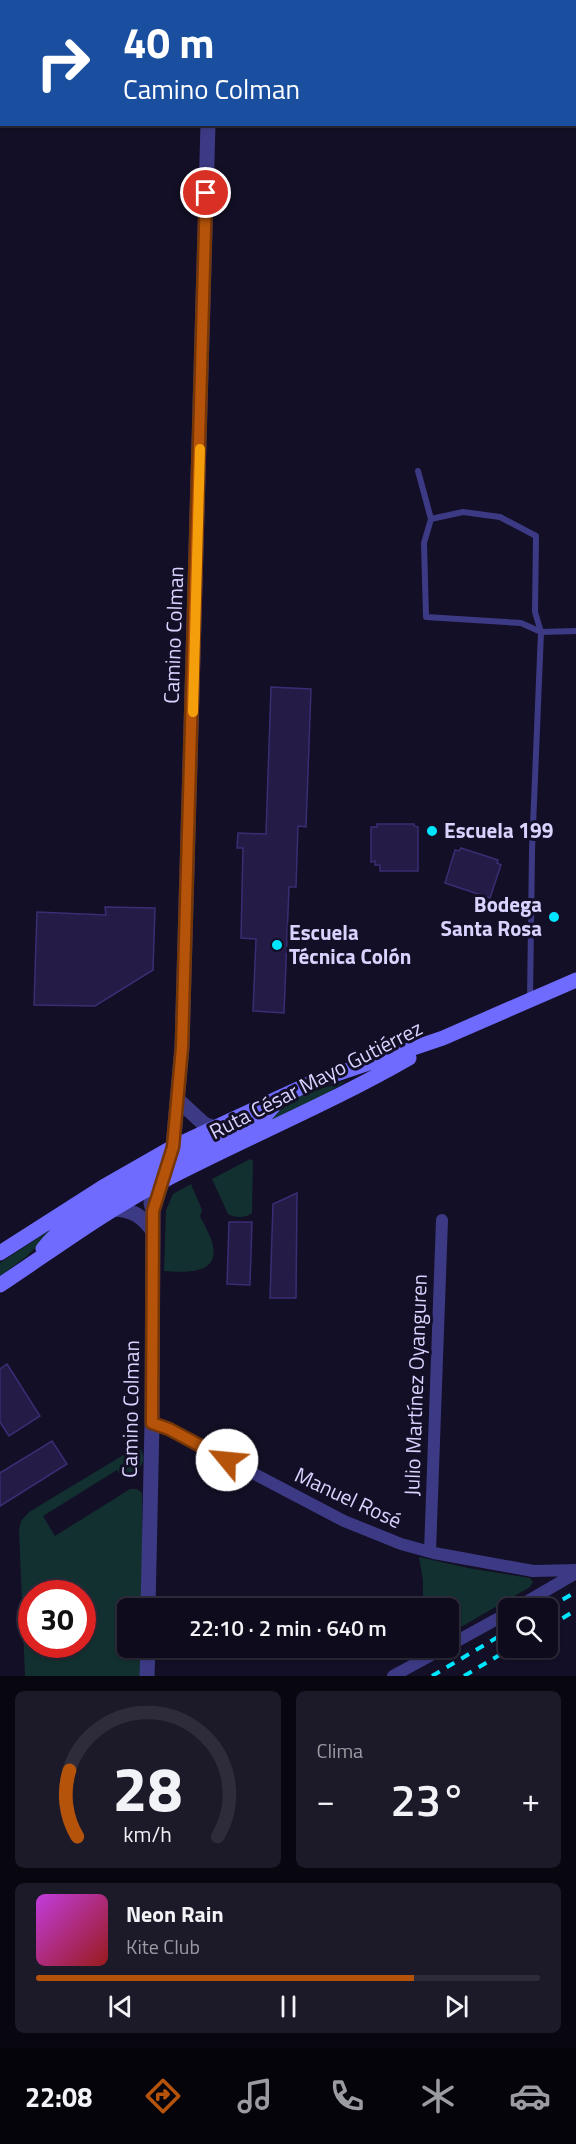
<!DOCTYPE html>
<html lang="es">
<meta charset="utf-8">
<style>
:root{--surface:#0e0b1c;--page:#1c1929;--text:#f1f3f6;--muted:#9b9ba3;--line:#2e2b3b;--accent:#b45309}
body{margin:0;font-family:"Titillium Web",sans-serif;background:var(--page);color:var(--text);height:100vh;display:flex;flex-direction:column;font-size:22px;white-space:nowrap}
*{box-sizing:border-box;margin:0}
p{font-size:20px;color:var(--muted)}
.icon{flex:none;width:33px;height:33px;fill:none;stroke:currentColor;stroke-width:2;stroke-linecap:round;stroke-linejoin:round}
.map{position:relative;height:1676px;overflow:hidden}
.drawer{display:flex;flex-direction:column;gap:15px;padding:15px;background:#08060f;flex:1}
.drawer>*{flex:none}
.guide{position:absolute;left:0px;top:0px;width:576px;height:126px;box-shadow:0 2px 4px #0004,0 0 0 2px var(--line);background:#1a4fa0;color:#fff;overflow:hidden}
.buttons{position:absolute;left:498px;top:1598px;display:grid;gap:12px}
.buttons a{display:grid;place-items:center;width:60px;height:60px;border-radius:9px;background:var(--surface);box-shadow:0 2px 4px #0004,0 0 0 2px var(--line);font-size:30px}
.speed{position:absolute;left:18px;top:1580px;display:flex;gap:12px;font-size:30px;font-weight:700;text-align:center}
.speed>*{display:grid;place-content:center;width:78px;height:78px;border-radius:50%;background:var(--surface);box-shadow:0 2px 4px #0004,0 0 0 2px var(--line);line-height:1}
.speed .limit{border:9px solid #d22;background:#fff;color:#111}
.pin{position:absolute;display:grid;place-items:center;width:51px;height:51px;color:#fff;margin:-26px;border:3px solid #fff;border-radius:50%;box-shadow:0 2px 6px #0007}
.me{position:absolute;width:66px;margin:-33px;rotate:298deg;stroke-linejoin:round;filter:drop-shadow(0 0 4px #0008)}
.turn{display:flex;align-items:center;gap:21px;height:126px;padding:0 24px;font-size:27px}
.turn .icon{width:78px;height:78px;stroke-width:2.5}
.turn b{display:block;font-size:42px;line-height:51px}
.big{font-size:45px;font-weight:600;line-height:1.1}
.drawer .tile{flex:1;display:flex;flex-direction:column;justify-content:center;gap:9px;min-width:0;padding:0 21px;border-radius:9px;background:var(--page)}
.drawer .dial{align-items:center;gap:0}
.dial svg{height:156px;overflow:visible;fill:none;stroke:var(--line);stroke-width:7;stroke-linecap:round;text-anchor:middle}
.dial text{fill:var(--text);stroke:none}
.song{display:flex;align-items:center;gap:18px}
.cover{width:72px;height:72px;border-radius:9px;background:linear-gradient(135deg,hsl(290 70% 55%),hsl(0 70% 35%))}
.played{height:6px;border-radius:3px;background:linear-gradient(90deg,var(--accent) 75%,var(--line) 75%)}
.keys{display:flex;justify-content:space-around;direction:ltr}
.heat{display:flex;justify-content:space-between;align-items:center;font-size:33px;direction:ltr}
.drawer .tiles{flex:1;display:grid;gap:15px;grid-template-columns:1fr 1fr}
.tile:last-child{grid-column:span 2}
.trip{position:absolute;left:117px;top:1598px;width:342px;height:60px;border-radius:9px;background:var(--surface);box-shadow:0 2px 4px #0004,0 0 0 2px var(--line);font-weight:600;line-height:60px;text-align:center}
.tabs{display:flex;height:96px;justify-content:space-around;align-items:center;background:#06040b;color:var(--muted)}
.tabs .icon{width:42px;height:42px}
.tabs .active{color:var(--accent)}
.tabs b{font-size:27px;color:var(--text)}
.map>svg:first-child{display:block}
</style>
<div class="map">
<svg width="576" height="1676" viewBox="0 0 576 1676">
<rect width="100%" height="100%" fill="#130f26"/>
<path fill="#12302f" fill-rule="evenodd" d="M0 0H203L2 2 1 96Z
M346 1081 317 1100 221 1143 266 1121 298 1097 320 1089Z
M250 1159 253 1161 252 1213C246 1218 235 1218 228 1214L212 1179Z
M191 1184 202 1210 200 1216C204 1225 211 1236 213 1246 219 1276 182 1272 164 1271L166 1210 173 1194Z
M106 1193 45 1238 26 1257 0 1276V1263Z
M135 1448 141 1450C149 1466 135 1471 123 1479L117 1470 43 1516 55 1536 130 1489H137L142 1493V1608H128V1647H141L140 1676H25L19 1530 21 1521 29 1512ZM32 1593H82V1644H32Z
M419 1557 468 1568 530 1578 533 1582 530 1587 449 1634 448 1608H423V1580Z"/>
<path fill="#241b47" stroke="#3b2d73" stroke-width="1.5" d="M271 687 311 689 306 827 298 826 296 887H289L284 1013 253 1011 256 939 241 938 243 848H237L238 833 266 834Z
M377 824H414V826L418 827V871H380V865H375V861L371 862V827H377Z
M461 848 498 860 497 863 501 865 490 898 445 883 455 850 459 851Z
M105 907 155 908 153 970 95 1006 34 1005 37 912 106 915Z
M297 1193 296 1298H270L273 1204Z
M229 1222H252L250 1285 227 1284Z
M7 1364 40 1416 9 1436 0 1422V1369Z
M52 1441 67 1464 0 1506V1473Z"/>
<g fill="none" stroke-linecap="round" stroke-linejoin="round">
<path stroke="#3d3a85" stroke-width="6" d="M418 471 431 519 463 512 500 517 536 536 535 612 541 632 532 851 530 999
M431 519 424 543 426 617 521 623 541 632 576 631"/>
<path stroke="#3d3a85" stroke-width="12" d="M152 1423 169 1429 344 1521 401 1544 434 1553 533 1571 576 1570
M430 1552 442 1220
M516 1608 576 1573
M448 1646 508 1613
M393 1676 446 1647"/>
<path stroke="#3d3a85" stroke-width="15" d="M211 2V0
M178 1100 204 1124 214 1128
M114 1209C133 1210 142 1216 153 1231
M153 1211 173 1147 182 1047 208 124
M148 1608 152 1423 153 1211 151 1203
M147 1676 148 1647"/>
<path stroke="#6f6bff" stroke-width="15" d="M166 1176 179 1159 263 1118 278 1101
M43 1249C74 1207 134 1197 167 1157
M0 1253 103 1187 173 1147 313 1082 443 1038 576 980
M0 1285C53 1250 105 1211 161 1182 243 1139 329 1104 409 1058"/>
<path stroke="#00e5ff" stroke-width="4" stroke-dasharray="9 8" stroke-linecap="butt" d="M548 1608 576 1592
M548 1627 576 1610
M432 1676 508 1631
M464 1676 513 1647"/>
</g>
<g fill="none" stroke-linecap="round" stroke-linejoin="round">
<g stroke="#753606" stroke-width="15">
<path id="route" d="M206 193 182 1047 173 1147 153 1211 152 1423 169 1429 227 1460"/>
</g>
<use href="#route" stroke="#b45309" stroke-width="10"/>
<path stroke="#f59e0b" stroke-width="10" d="M193 712 200 449"/>
</g>
<g fill="#00e5ff" stroke="#130f26" stroke-width="2">
<circle cx="432" cy="831" r="6"/>
<circle cx="554" cy="917" r="6"/>
<circle cx="277" cy="945" r="6"/>
</g>
<g text-anchor="middle" stroke-width="6" stroke-linejoin="round" paint-order="stroke">
<g font-size="21" fill="#d9d4ff" stroke="#130f26">
<text transform="translate(174 635) rotate(-88)" y="7">Camino Colman</text>
<text transform="translate(316 1080) rotate(-27)" y="7">Ruta César Mayo Gutiérrez</text>
<text transform="translate(416 1385) rotate(-88)" y="7">Julio Martínez Oyanguren</text>
<text transform="translate(131 1409) rotate(-89)" y="7">Camino Colman</text>
<text transform="translate(348 1498) rotate(25)" y="7">Manuel Rosé</text>
</g>
<g font-size="21" font-weight="bold" fill="#d9d4ff" stroke="#130f26" text-anchor="start">
<text x="444" y="838">Escuela 199</text>
<text x="542" y="912" text-anchor="end">Bodega<tspan x="542" dy="24">Santa Rosa</tspan></text>
<text x="289" y="940">Escuela<tspan x="289" dy="24">Técnica Colón</tspan></text>
</g>
</g>
</svg>
<div class="buttons">
<a><svg class="icon" aria-label="search" viewBox="0 0 24 24"><circle cx="10" cy="10" r="6"/><path d="M15 15l6 6"/></svg></a>
</div>
<div class="speed"><div class="limit">30</div></div>
<div class="pin" style="left:206px;top:193px;background:#d93025"><svg class="icon" aria-label="arrive" viewBox="0 0 24 24"><path d="M6 21V4h12l-3 4 3 4H6"/></svg></div>
<svg class="me" style="left:227px;top:1460px" viewBox="-20 -20 40 40"><circle r="19" fill="#fff"/><path d="M0-13L10 11 0 6-10 11z" fill="#b45309"/></svg>
<div class="trip">22:10 · 2 min · 640 m</div>
<div class="guide">
<div class="turn"><svg class="icon" aria-label="right" viewBox="0 0 24 24"><path d="M7 20v-9h11M14 6l5 5-5 5"/></svg><div><b>40 m</b>Camino Colman</div></div>
</div>
</div>
<section class="drawer">
<div class="tiles">
<div class="tile dial"><svg viewBox="0 0 100 80">
<path d="M14 69A42 42 0 1 1 86 69"/>
<path d="M14 69A42 42 0 0 1 10 35" stroke="#b45309"/>
<text x="50" y="56" font-size="32" font-weight="700">28</text>
<text x="50" y="72" font-size="11">km/h</text>
</svg></div>
<div class="tile"><p>Clima</p>
<div class="heat"><a>−</a><b class="big">23°</b><a>+</a></div>
</div>
<div class="tile">
<div class="song"><i class="cover"></i><div><b>Neon Rain</b><p>Kite Club</p></div></div>
<div class="played"></div>
<div class="keys"><svg class="icon" aria-label="previous" viewBox="0 0 24 24"><path d="M18 5L8 12l10 7zM5 5v14"/></svg><svg class="icon" aria-label="pause" viewBox="0 0 24 24"><path d="M8 5v14M16 5v14"/></svg><svg class="icon" aria-label="next" viewBox="0 0 24 24"><path d="M6 5l10 7-10 7zM19 5v14"/></svg></div>
</div>
</div>
</section>
<nav class="tabs">
<b>22:08</b>
<svg class="icon active" aria-label="directions" viewBox="0 0 24 24"><path d="M12 3l9 9-9 9-9-9zM9 14v-3h6M13 9l2 2-2 2"/></svg>
<svg class="icon" aria-label="music" viewBox="0 0 24 24"><path d="M9 18V5l10-2v13"/><circle cx="6" cy="18" r="3"/><circle cx="16" cy="16" r="3"/></svg>
<svg class="icon" aria-label="phone" viewBox="0 0 24 24"><path d="M5 4h4l2 5-3 2q2 4 5 5l2-3 5 2v4C11 20 4 13 5 4z"/></svg>
<svg class="icon" aria-label="climate" viewBox="0 0 24 24"><path d="M12 3v18M4 7l16 10M4 17L20 7"/></svg>
<svg class="icon" aria-label="car" viewBox="0 0 24 24"><path d="M5 17H2v-5l4-1 3-4h7l3 4 3 1v5h-3M9 17h6M6 11h13"/><circle cx="7" cy="17" r="2"/><circle cx="17" cy="17" r="2"/></svg>
</nav>
